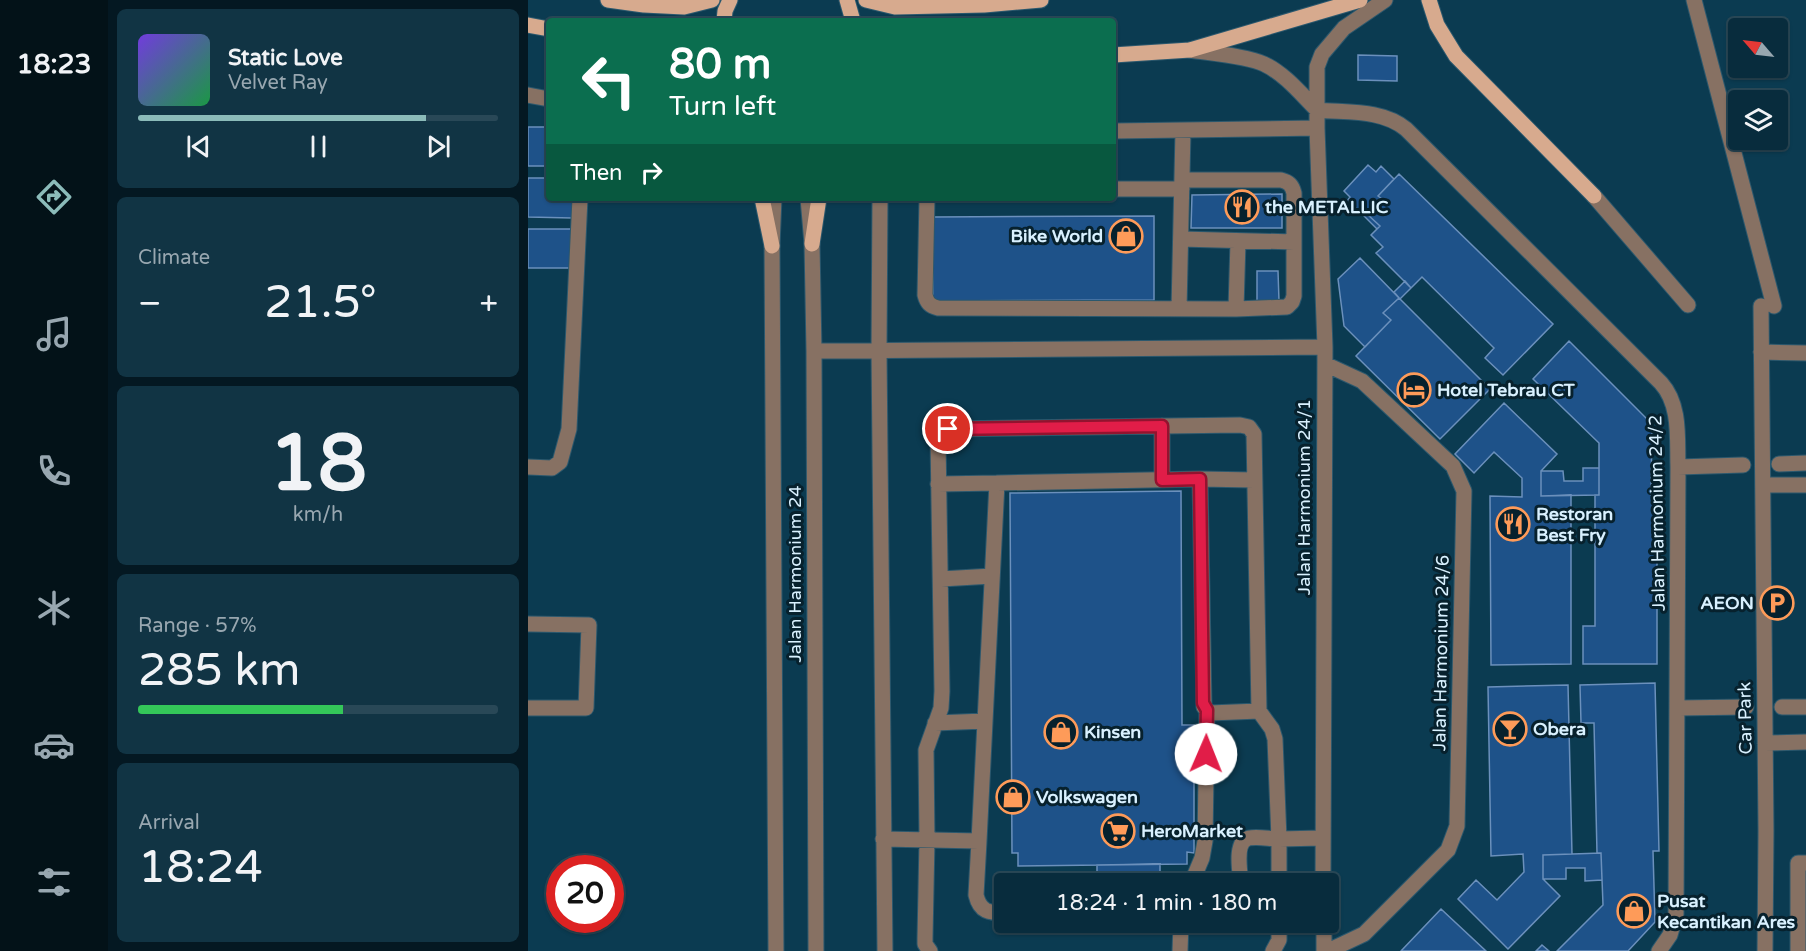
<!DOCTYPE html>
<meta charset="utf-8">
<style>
:root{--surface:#082c3d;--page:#113444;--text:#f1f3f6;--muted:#98a7b0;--line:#294857;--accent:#8bbbb9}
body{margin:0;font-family:"Varela Round",sans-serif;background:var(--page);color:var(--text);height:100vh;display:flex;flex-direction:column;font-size:22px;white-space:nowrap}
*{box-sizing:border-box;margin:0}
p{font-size:20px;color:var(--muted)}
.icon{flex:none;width:33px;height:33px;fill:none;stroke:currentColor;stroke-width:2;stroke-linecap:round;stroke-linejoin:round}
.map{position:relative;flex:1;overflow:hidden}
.details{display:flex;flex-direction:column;gap:9px;padding:9px;background:#041822;width:420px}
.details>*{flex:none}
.top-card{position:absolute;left:18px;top:18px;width:570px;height:183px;border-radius:6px;box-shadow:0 2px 4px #0004,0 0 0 2px var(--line);background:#0b6e4f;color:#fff;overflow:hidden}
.needle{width:39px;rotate:298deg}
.tools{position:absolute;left:1200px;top:18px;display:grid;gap:12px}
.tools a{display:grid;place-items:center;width:60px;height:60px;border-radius:6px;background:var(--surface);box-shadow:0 2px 4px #0004,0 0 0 2px var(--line);font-size:30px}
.speed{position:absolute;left:18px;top:855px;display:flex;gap:12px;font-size:30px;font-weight:700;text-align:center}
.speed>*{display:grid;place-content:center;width:78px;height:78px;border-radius:50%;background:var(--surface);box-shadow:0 2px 4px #0004,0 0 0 2px var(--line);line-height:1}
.speed .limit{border:9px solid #d22;background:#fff;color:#111}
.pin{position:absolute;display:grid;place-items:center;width:51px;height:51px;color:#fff;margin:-26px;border:3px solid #fff;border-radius:50%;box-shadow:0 2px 6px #0007}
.me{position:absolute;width:66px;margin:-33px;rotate:1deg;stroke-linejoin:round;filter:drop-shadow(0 0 4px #0008)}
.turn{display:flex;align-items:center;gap:21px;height:126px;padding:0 24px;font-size:27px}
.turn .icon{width:78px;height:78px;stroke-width:2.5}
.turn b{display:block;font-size:42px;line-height:51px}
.then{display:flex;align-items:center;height:57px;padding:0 24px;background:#0003;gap:12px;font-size:22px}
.big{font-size:45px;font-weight:600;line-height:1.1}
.details .card{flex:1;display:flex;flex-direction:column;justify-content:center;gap:9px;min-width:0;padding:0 21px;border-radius:9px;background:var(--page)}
.details .dial{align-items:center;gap:0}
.dial b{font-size:78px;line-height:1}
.song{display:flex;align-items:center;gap:18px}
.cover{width:72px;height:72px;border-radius:9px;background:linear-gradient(135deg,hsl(260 70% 55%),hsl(140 70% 35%))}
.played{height:6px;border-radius:3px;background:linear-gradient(90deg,var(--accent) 80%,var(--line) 80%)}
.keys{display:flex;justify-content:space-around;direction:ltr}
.heat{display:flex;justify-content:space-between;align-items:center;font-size:33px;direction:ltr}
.charge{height:9px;border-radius:4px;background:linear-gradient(90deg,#34c759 57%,var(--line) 0)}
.trip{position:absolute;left:466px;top:873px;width:345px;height:60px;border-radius:6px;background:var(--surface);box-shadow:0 2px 4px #0004,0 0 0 2px var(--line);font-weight:600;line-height:60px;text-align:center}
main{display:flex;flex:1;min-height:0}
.tab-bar{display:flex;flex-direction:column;width:108px;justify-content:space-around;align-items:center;background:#031218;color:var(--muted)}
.tab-bar .icon{width:42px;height:42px}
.tab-bar .on{color:var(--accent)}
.tab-bar b{font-size:27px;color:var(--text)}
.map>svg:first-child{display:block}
</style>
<main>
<nav class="tab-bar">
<b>18:23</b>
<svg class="icon on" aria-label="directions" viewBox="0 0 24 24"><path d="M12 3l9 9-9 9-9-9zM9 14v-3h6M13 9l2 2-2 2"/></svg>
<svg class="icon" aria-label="music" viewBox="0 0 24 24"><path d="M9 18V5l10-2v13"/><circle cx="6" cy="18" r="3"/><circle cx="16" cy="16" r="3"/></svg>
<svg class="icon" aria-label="phone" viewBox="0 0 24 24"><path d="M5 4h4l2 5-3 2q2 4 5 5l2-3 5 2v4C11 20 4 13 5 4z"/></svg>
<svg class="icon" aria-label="climate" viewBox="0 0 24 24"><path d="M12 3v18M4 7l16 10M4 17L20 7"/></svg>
<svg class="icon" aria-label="car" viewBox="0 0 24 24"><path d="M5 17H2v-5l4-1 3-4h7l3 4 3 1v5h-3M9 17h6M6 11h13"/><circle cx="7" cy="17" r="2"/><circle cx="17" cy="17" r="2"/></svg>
<svg class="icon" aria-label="filters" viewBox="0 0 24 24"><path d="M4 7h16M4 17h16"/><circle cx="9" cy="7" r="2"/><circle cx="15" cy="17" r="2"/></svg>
</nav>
<section class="details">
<div class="card">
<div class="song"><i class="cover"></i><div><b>Static Love</b><p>Velvet Ray</p></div></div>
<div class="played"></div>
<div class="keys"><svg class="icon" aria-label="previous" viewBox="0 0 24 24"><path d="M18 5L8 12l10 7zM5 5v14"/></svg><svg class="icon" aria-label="pause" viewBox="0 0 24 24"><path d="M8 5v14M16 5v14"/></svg><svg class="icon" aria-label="next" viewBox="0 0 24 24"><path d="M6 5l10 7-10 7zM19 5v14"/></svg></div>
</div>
<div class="card"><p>Climate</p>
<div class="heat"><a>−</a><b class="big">21.5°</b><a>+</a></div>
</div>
<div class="card dial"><b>18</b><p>km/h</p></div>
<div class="card"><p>Range · 57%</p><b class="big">285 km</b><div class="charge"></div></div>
<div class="card"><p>Arrival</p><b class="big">18:24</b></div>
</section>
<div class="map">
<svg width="1278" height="951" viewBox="0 0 1278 951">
<rect width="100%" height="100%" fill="#0b3b51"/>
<path fill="#1e5289" stroke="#6b90bc" stroke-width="1.5" d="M830 55 869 56V81L830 80Z
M0 127H21V166H0Z
M840 165 848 172 853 166 866 179 850 196 854 199 839 214 852 226 849 229 820 200 822 197 816 191Z
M871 174 1025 324 975 375 957 358 966 348 894 277 883 288 848 253 855 247 843 235 852 226 839 214 854 199 850 196Z
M0 178H21V198H45L44 218 0 217Z
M754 194V228H663L664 195Z
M626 216V300L405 301V217Z
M0 229H43V268H0Z
M832 258 871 298 855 313 863 320 837 347 816 326 810 279Z
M729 271H750L751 301H729Z
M877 281 883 288 872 299 866 292Z
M871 298 962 389 912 439 828 356 863 320 855 313Z
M1041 341 1124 424 1123 495H1129V664H1055V626H1067V495H1071V443L1005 379Z
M976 403 1029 454 1013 471V496L1043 495V664L963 665 962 496 994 497V478L966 452 946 473 927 454Z
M1055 468H1071V495L1013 496V471H1035L1036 481H1055Z
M653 491 654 725H666V853L659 852V864L490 866V853H484L482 493Z
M1127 683 1131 851H1125L1127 922 1100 951H1029L1075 905 1073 853H1069L1066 723H1053L1052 685Z
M1040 685 1044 854 1015 855V879L1032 896 980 949 930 899 948 880 969 900 996 872 995 854 963 856 960 687Z
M1073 853 1074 880 1057 881V868H1038V879H1015V855Z
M632 864V884H569V865Z
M913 909 958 951H873Z
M569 922H632V928L569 929Z
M1014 945 1021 951H1008Z"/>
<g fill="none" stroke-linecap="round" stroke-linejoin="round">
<g stroke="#2c586d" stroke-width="17">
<path id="minor" d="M1166 0 1246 306
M662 50C681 53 720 56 736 64 757 74 773 94 789 110
M0 95 21 99
M789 110C819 113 854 109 878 129L1133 383C1153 405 1149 439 1150 467L1148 914 1142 935 1131 951
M585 131 789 128
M585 189H654
M1066 196 1160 305
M246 198 244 246 248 951
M280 198 284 244 286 351 288 951
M352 198 351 351 357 951
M399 198 397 295C399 303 402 306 410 308L708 309 759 307 764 302 766 296V193C764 185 761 182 753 180H654
M653 239 766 242
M1233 306 1238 831 1237 951
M651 309 655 131
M708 309 710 241
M286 351 797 347
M1233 352 1278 353
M797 364 834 381 925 466 936 491 929 826 920 850 836 934 800 951
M1251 464 1278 463
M0 467 24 468 32 462 41 429 52 198
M1150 467 1215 465
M672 479 726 480
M634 480V426
M410 484 469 483
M1235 485H1278
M413 579 464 576
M0 624 61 625 58 708H0
M1254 707H1278
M1150 708 1218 707
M407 723 457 721
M1237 743 1278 742
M355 839 451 841 469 483 672 479 676 707 682 713 731 711
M451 841 448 895C452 912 461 913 477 913
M663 884 674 858 677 841 679 710
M713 884C712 872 706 841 721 838 730 836 742 839 751 839V884
M795 884 797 347 789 128V67L794 54 816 28 857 0
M796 922V951
M402 951 397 944V938L399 840 398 750 413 708 414 691 410 440 413 432 420 429 712 425 721 427 726 434 731 711 744 729 747 739 751 839 794 838
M652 951 653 922
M745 951 751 940V922
M1270 951V863H1278"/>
</g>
<g stroke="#2c586d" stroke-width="17">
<path id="major" d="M80 0 116 5 156 7 184 0
M319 0 325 21
M338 0 367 7 456 5 513 0
M901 0 909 25 928 56 1066 196
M196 21 197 11 202 0
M0 25 21 29
M585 55 662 50 832 0
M234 198 244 246
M284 244 291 198"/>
</g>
<use href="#minor" stroke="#877163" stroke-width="15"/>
<use href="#major" stroke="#d7aa8e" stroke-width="15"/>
</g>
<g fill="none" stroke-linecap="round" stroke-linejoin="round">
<g stroke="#92132f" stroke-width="15">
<path id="route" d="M420 429 634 426V480L672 479 675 703 679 710 678 754"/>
</g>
<use href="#route" stroke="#e11d48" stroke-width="10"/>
</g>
<defs>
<g id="restaurant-ring" transform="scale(1.725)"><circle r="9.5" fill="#07212d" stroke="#fe9b59" stroke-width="1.5"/><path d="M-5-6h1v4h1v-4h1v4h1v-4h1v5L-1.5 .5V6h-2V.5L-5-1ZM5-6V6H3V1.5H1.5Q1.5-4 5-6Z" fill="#fe9b59"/></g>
<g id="shop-ring" transform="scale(1.725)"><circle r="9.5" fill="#07212d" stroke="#fe9b59" stroke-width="1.5"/><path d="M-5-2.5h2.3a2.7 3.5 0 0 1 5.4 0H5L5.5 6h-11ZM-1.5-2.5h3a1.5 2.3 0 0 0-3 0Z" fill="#fe9b59"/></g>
<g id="hotel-ring" transform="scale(1.725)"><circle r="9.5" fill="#07212d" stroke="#fe9b59" stroke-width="1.5"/><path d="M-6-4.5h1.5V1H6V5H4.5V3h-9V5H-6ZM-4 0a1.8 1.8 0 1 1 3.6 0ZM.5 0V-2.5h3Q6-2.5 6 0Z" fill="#fe9b59"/></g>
<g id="parking-ring" transform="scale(1.725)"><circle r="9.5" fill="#07212d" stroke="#fe9b59" stroke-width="1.5"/><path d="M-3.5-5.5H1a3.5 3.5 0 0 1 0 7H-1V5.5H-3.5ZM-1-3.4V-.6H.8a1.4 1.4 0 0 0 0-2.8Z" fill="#fe9b59"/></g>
<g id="bar-ring" transform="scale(1.725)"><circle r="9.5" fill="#07212d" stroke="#fe9b59" stroke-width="1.5"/><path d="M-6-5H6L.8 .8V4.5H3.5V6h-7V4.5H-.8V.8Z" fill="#fe9b59"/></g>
<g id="supermarket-ring" transform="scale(1.725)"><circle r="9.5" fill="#07212d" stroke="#fe9b59" stroke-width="1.5"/><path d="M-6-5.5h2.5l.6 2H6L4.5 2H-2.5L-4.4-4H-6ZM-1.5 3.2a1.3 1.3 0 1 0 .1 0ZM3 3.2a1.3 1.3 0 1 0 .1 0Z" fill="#fe9b59"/></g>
</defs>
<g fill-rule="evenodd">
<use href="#restaurant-ring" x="714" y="207"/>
<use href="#shop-ring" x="598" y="236"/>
<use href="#hotel-ring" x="886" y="390"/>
<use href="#restaurant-ring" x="985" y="524"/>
<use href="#parking-ring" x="1249" y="603"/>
<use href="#bar-ring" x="982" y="729"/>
<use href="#shop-ring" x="533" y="732"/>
<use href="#shop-ring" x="485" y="797"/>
<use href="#supermarket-ring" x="590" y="831"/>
<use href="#shop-ring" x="1106" y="911"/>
</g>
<g text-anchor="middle" stroke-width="6" stroke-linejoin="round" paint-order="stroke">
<g font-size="18" font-weight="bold" fill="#d9f1ff" stroke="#07212d" text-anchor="start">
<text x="737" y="213">the METALLIC</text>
<text x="575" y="242" text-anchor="end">Bike World</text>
<text x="909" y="396">Hotel Tebrau CT</text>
<text x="1008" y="520">Restoran<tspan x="1008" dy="21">Best Fry</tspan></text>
<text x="1226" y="609" text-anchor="end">AEON</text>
<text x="1005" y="735">Obera</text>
<text x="556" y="738">Kinsen</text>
<text x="508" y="803">Volkswagen</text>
<text x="613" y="837">HeroMarket</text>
<text x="1129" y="907">Pusat<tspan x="1129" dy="21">Kecantikan Ares</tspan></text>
</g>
<g font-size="18" fill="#d9f1ff" stroke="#07212d">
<text transform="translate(776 497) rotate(-90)" y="6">Jalan Harmonium 24/1</text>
<text transform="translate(1129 513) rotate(-91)" y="6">Jalan Harmonium 24/2</text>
<text transform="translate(267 574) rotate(-90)" y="6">Jalan Harmonium 24</text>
<text transform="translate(913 653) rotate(-89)" y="6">Jalan Harmonium 24/6</text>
<text transform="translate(1217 718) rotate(-91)" y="6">Car Park</text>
</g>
</g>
</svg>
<div class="tools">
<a><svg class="needle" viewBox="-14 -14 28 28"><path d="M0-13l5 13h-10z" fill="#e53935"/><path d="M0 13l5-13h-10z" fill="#98a7b0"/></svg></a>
<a><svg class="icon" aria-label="layers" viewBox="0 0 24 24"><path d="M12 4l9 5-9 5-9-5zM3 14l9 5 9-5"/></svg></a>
</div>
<div class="speed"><div class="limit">20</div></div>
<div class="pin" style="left:420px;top:429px;background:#d93025"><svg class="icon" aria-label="arrive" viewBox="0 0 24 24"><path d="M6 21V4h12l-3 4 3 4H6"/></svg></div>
<svg class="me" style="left:678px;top:754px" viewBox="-20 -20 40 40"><circle r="19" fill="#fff"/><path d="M0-13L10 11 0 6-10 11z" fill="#e11d48"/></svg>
<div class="trip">18:24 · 1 min · 180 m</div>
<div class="top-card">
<div class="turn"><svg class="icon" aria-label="left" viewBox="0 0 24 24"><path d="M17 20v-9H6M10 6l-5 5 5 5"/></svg><div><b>80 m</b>Turn left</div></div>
<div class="then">Then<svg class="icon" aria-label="right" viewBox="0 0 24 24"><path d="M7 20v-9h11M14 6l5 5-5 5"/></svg></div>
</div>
</div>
</main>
